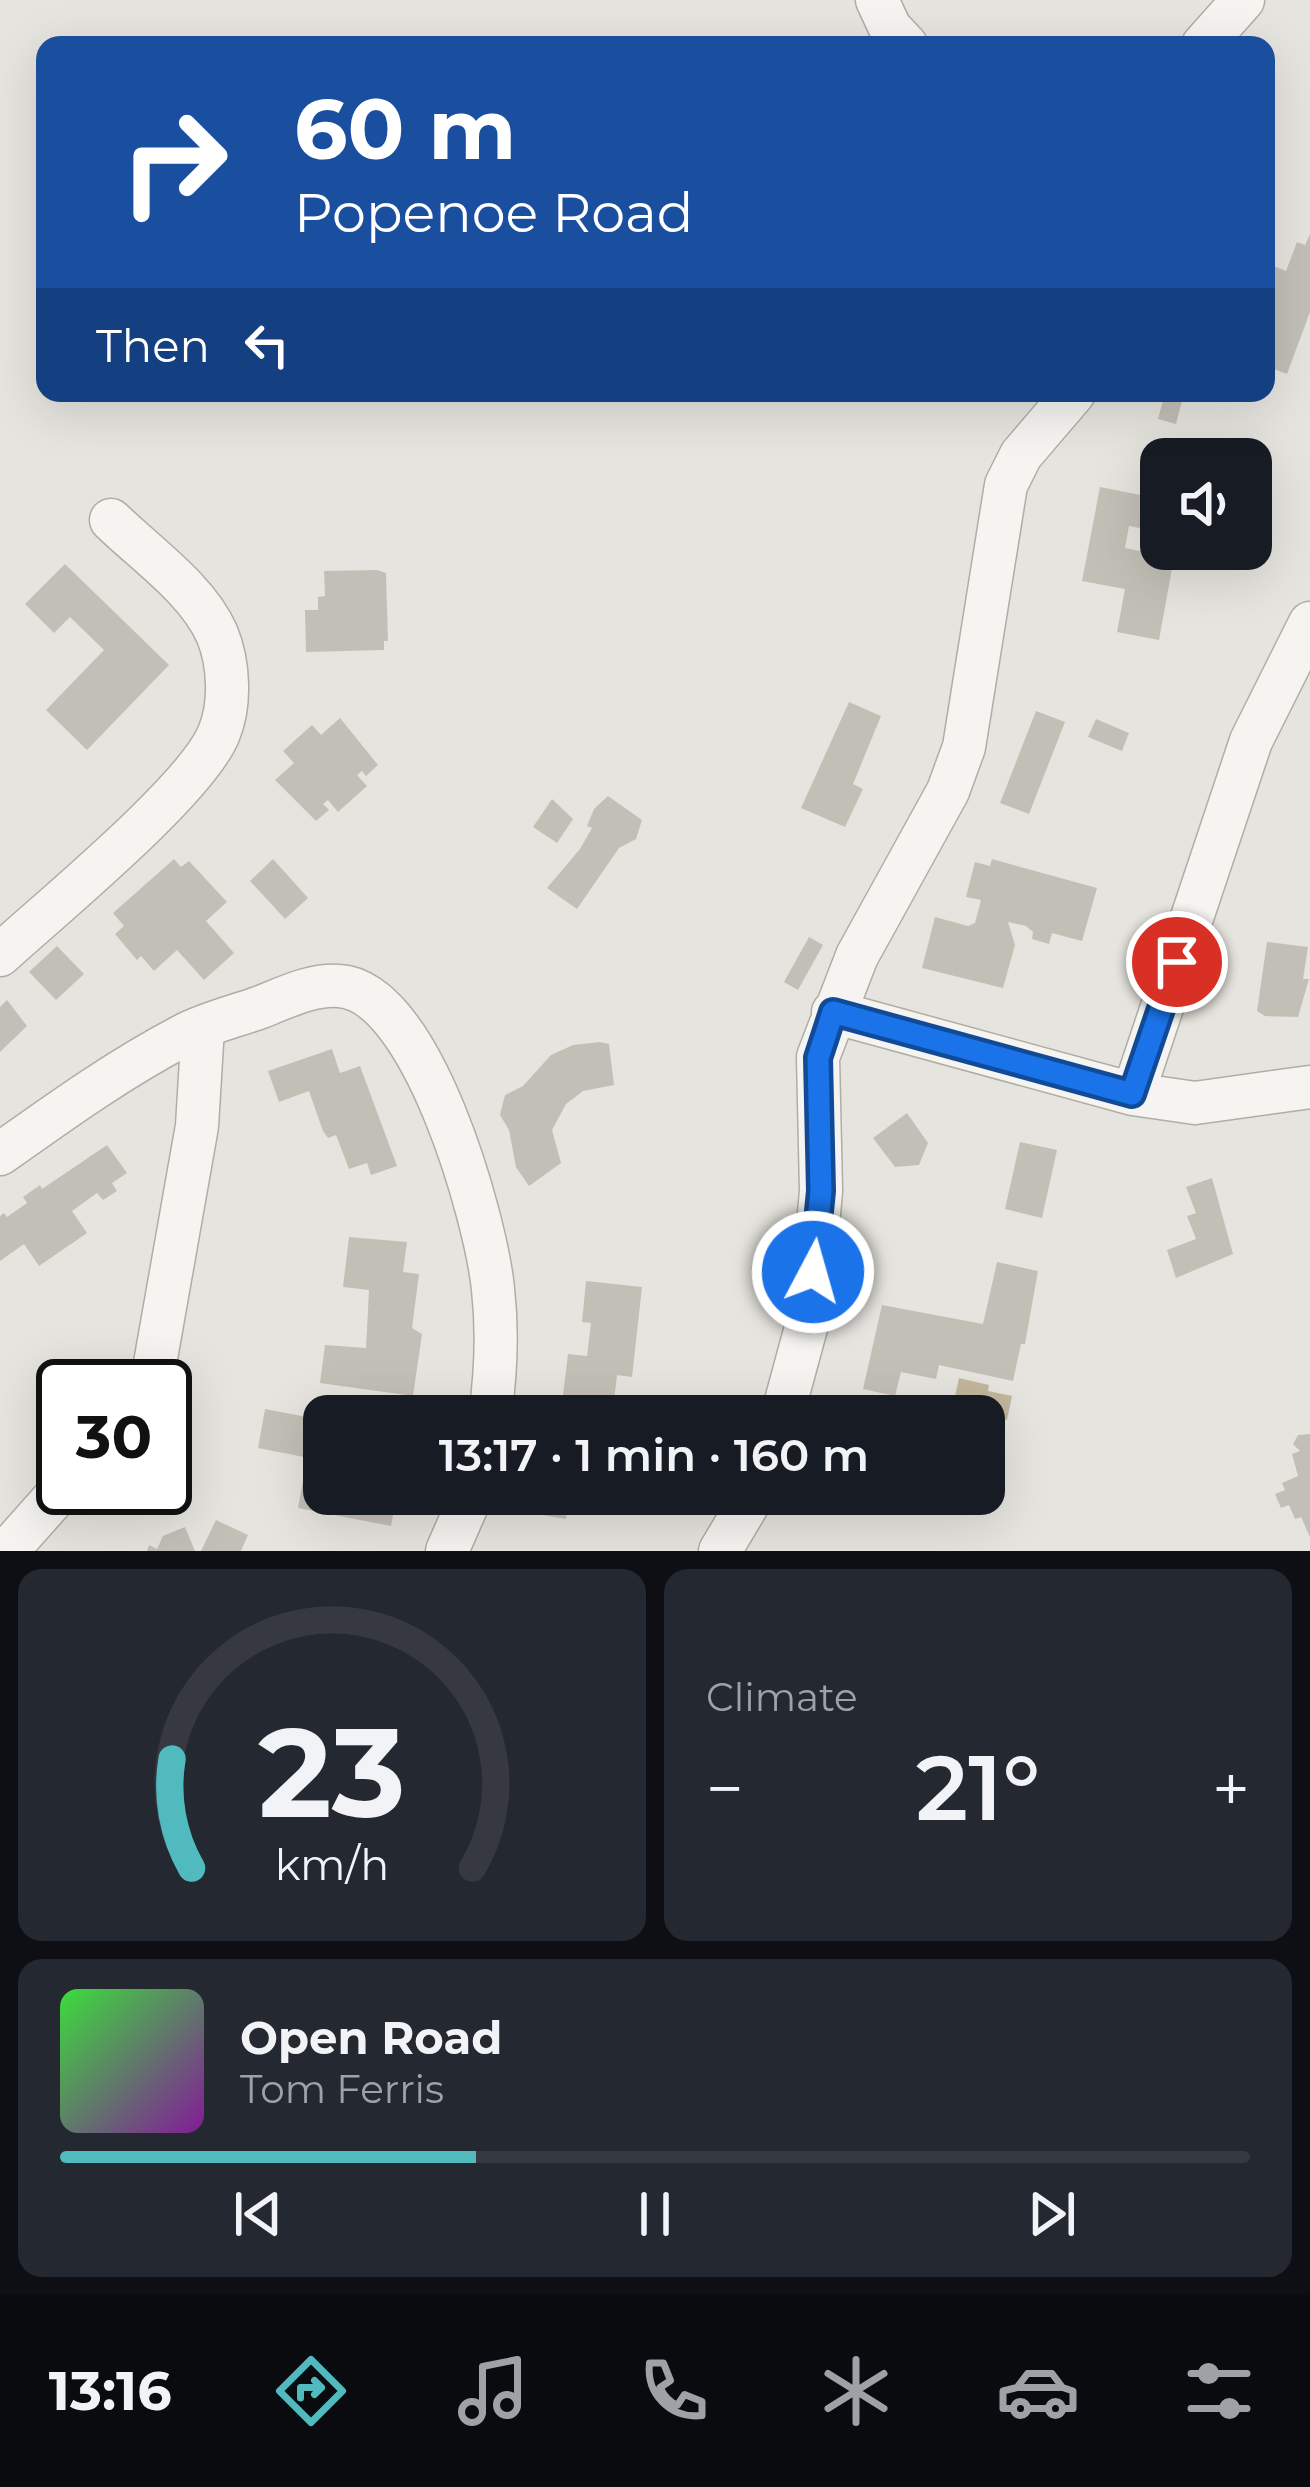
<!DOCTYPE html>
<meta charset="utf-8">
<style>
:root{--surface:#171b24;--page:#242831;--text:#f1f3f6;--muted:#9ea1a6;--line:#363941;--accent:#50babe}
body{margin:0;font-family:Montserrat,sans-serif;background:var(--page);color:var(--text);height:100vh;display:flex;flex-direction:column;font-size:45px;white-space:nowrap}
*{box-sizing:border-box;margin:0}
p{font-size:39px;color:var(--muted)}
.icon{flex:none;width:66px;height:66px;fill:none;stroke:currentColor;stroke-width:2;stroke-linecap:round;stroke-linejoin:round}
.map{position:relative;height:1551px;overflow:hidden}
.panel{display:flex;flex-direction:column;gap:18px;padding:18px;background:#0d0f14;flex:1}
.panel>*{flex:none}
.hud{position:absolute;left:36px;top:36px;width:1239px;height:366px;border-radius:24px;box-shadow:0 12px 48px #0002;background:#1a4fa0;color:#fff;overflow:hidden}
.fabs{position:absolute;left:1140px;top:438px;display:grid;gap:24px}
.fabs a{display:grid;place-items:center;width:132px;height:132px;border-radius:24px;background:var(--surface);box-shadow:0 12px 48px #0002;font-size:60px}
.speed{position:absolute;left:36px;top:1359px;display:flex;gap:24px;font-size:60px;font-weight:700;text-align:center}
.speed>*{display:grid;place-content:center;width:156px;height:156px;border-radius:50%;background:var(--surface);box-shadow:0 12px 48px #0002;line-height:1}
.speed .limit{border:6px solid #111;border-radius:18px;background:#fff;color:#111}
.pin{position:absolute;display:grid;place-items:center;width:102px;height:102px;color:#fff;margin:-51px;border:6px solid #fff;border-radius:50%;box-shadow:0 3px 12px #0007}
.me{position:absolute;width:132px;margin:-66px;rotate:6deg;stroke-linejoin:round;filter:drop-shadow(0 0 9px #0008)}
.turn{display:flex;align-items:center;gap:42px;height:252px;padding:0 60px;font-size:54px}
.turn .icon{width:156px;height:156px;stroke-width:2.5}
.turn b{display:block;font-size:84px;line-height:102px}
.then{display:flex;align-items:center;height:114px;padding:0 60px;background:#0003;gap:24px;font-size:45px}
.big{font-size:90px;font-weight:600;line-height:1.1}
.panel .widget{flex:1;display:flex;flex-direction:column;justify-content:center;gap:18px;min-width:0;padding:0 42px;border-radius:24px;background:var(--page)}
.panel .dial{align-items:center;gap:0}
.dial svg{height:312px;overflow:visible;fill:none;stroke:var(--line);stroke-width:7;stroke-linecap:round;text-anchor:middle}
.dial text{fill:var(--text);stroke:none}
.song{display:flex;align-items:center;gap:36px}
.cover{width:144px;height:144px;border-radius:18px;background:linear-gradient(135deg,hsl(120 70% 55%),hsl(290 70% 35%))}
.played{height:12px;border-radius:6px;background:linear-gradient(90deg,var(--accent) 35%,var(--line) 35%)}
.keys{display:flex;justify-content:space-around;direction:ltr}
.heat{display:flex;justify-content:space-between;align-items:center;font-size:66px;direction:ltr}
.panel .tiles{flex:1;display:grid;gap:18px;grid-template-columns:1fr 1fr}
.widget:last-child{grid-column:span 2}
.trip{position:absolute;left:303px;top:1395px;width:702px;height:120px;border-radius:24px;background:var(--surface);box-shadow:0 12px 48px #0002;font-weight:600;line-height:120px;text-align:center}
.dock{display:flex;height:192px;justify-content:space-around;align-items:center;background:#090b0e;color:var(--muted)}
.dock .icon{width:84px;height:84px}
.dock .selected{color:var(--accent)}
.dock b{font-size:54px;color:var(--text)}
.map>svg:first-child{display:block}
</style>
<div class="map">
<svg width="1310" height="1551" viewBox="0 0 1310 1551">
<rect width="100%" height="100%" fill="#e6e4de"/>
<path fill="#c2b79d" d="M959 1378 989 1385 988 1391 1012 1396 1007 1420 983 1415V1408L965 1405 966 1398 955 1396Z"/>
<path fill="#c2c0b6" d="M1310 234V312L1287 374 1266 366V263L1286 271 1297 242 1305 245Z
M1165 393H1184L1176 424 1158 419Z
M1100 487 1161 499V532L1129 526 1125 548 1170 557 1173 563 1159 640 1117 632 1125 589 1082 581Z
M65 564 169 665 87 750 46 710 104 650 70 617 54 633 25 604Z
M377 570 386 573 388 641H384V650L306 652 305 610H318V597L325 596 324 571Z
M849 702 881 716 853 784 863 789 845 827 801 808Z
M1036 711 1065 722 1029 814 1000 803Z
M340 718 378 765 366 776 362 771 357 775 367 786 338 812 328 800 323 804 329 810 316 821 275 780 294 763 283 751 312 725 321 735Z
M1096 719 1129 733 1122 751 1088 737Z
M608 796 642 820 636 839 619 848 577 909 547 888 580 849 592 828 587 826 594 809Z
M552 799 573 819 557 843 533 827Z
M174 859 181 867 189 861 227 902 206 921 234 953 204 980 177 950 154 971 141 956 137 960 115 934 124 926 113 913Z
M273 859 308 898 285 919 250 881Z
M992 859 1097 888 1082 941 1052 933 1049 944 1032 939 1033 932 1026 926 1008 922 1015 945 1003 988 922 968 935 917 968 926 975 923 981 900 966 897 975 862 990 866Z
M809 937 823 945 798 990 784 982Z
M1267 942 1308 947 1303 979H1309L1298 1017 1265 1016 1257 1011Z
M57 946 84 974 56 1000 29 972Z
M7 1000 27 1026 0 1052V1007Z
M600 1042 609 1044 614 1085 583 1091 566 1104 552 1130 561 1163 529 1186 516 1167 509 1130 500 1115 505 1095 523 1086 551 1055 573 1045Z
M332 1049 340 1073 360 1066 397 1166 371 1175 367 1163 349 1169 336 1135 328 1138 323 1131 309 1091 279 1102 268 1071Z
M907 1113 928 1143 919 1165 895 1167 873 1138Z
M1020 1142 1057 1150 1042 1218 1005 1209Z
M107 1145 127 1173 112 1183 117 1191 103 1200 97 1193 72 1211 87 1233 39 1266 24 1244 0 1261V1216L4 1213 7 1217 27 1203 23 1197 40 1185 42 1189Z
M1212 1178 1233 1254 1176 1278 1167 1250 1196 1239 1187 1216 1196 1213 1186 1187Z
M349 1237 407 1242 403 1272 419 1274 412 1328 422 1334 413 1396 320 1383 325 1345 366 1348 369 1290 343 1287Z
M997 1262 1038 1271 1025 1344H1021L1013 1381 939 1365 936 1379 901 1372 895 1396 863 1389 882 1305 983 1324Z
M586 1281 642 1287 632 1377 617 1375 614 1401 563 1395 568 1354 587 1356 591 1323 582 1322Z
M265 1409 312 1418 304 1457 258 1448Z
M322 1417 324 1494H397L391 1526 298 1508 308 1453 314 1455Z
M1310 1434V1537L1301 1517 1295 1519 1289 1505 1281 1508 1275 1494 1285 1490 1282 1483 1298 1476 1292 1454 1300 1451 1293 1444 1298 1435Z
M535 1494H570L566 1519 531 1513Z
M216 1520 248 1535 241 1551H201Z
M185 1527 195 1551H147L149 1545 157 1549 163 1536Z"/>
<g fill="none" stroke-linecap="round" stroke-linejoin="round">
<g stroke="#afada4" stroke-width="45">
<path id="minor" d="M877 0 890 28 906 45
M1203 45 1243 0
M0 955C50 909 197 789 219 733 231 704 229 663 217 634 197 589 146 554 111 520
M833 1012 1133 1094 1195 1103 1310 1087
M1133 1094 1251 741 1310 623
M0 1154C59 1112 119 1069 184 1035 207 1023 236 1016 261 1007 286 997 312 984 339 986 422 990 486 1219 493 1289 498 1333 496 1373 490 1416
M151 1386 197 1126 203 1027
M782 1416 810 1313 821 1191 818 1057 857 956 948 791 964 747 1006 485 1021 455 1074 393
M7 1551 63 1488
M447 1551 472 1494
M720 1551 754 1494"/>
</g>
<use href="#minor" stroke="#f5f4f0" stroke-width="42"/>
</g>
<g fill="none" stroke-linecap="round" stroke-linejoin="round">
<g stroke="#114b97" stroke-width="30">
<path id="route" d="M813 1272 821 1191 818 1058 833 1012 1132 1094 1177 962"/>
</g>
<use href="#route" stroke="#1a73e8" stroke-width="21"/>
</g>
</svg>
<div class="fabs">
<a><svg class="icon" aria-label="sound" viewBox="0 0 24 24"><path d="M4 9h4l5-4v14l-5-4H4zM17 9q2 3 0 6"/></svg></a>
</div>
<div class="speed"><div class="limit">30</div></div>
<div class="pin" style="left:1177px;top:962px;background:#d93025"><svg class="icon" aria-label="arrive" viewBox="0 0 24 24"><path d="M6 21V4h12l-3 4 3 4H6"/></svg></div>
<svg class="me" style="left:813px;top:1272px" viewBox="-20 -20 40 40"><circle r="17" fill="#1a73e8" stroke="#fff" stroke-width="3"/><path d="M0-11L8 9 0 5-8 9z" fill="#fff"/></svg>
<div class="trip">13:17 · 1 min · 160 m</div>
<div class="hud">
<div class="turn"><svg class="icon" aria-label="right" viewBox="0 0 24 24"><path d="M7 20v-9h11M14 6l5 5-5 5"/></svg><div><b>60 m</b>Popenoe Road</div></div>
<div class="then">Then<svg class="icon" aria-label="left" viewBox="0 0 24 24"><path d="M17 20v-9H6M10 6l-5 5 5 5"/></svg></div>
</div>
</div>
<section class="panel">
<div class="tiles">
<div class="widget dial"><svg viewBox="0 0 100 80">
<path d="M14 69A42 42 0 1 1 86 69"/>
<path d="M14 69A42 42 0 0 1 9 41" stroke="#50babe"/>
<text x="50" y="56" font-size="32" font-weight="700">23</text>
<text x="50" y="72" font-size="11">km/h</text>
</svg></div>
<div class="widget"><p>Climate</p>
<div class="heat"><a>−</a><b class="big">21°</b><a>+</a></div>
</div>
<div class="widget">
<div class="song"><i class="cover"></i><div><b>Open Road</b><p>Tom Ferris</p></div></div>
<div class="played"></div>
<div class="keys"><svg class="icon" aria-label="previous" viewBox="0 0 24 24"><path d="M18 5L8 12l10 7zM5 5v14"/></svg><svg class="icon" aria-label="pause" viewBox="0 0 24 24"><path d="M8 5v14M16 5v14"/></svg><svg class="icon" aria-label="next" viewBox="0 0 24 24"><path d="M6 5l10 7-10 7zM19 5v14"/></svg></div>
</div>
</div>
</section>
<nav class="dock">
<b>13:16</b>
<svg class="icon selected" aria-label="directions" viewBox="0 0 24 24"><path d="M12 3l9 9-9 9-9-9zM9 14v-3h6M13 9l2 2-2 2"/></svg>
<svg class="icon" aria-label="music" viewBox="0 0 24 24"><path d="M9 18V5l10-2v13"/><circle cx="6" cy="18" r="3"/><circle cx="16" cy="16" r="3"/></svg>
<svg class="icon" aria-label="phone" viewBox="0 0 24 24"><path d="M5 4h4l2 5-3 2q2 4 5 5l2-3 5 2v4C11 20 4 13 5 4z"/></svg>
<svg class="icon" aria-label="climate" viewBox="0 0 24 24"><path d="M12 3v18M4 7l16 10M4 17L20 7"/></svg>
<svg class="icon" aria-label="car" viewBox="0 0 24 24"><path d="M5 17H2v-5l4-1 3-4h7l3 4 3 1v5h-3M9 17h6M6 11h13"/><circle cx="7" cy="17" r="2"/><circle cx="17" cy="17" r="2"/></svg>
<svg class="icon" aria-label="filters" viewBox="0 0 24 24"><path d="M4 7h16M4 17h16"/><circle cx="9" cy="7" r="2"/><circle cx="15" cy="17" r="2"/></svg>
</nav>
